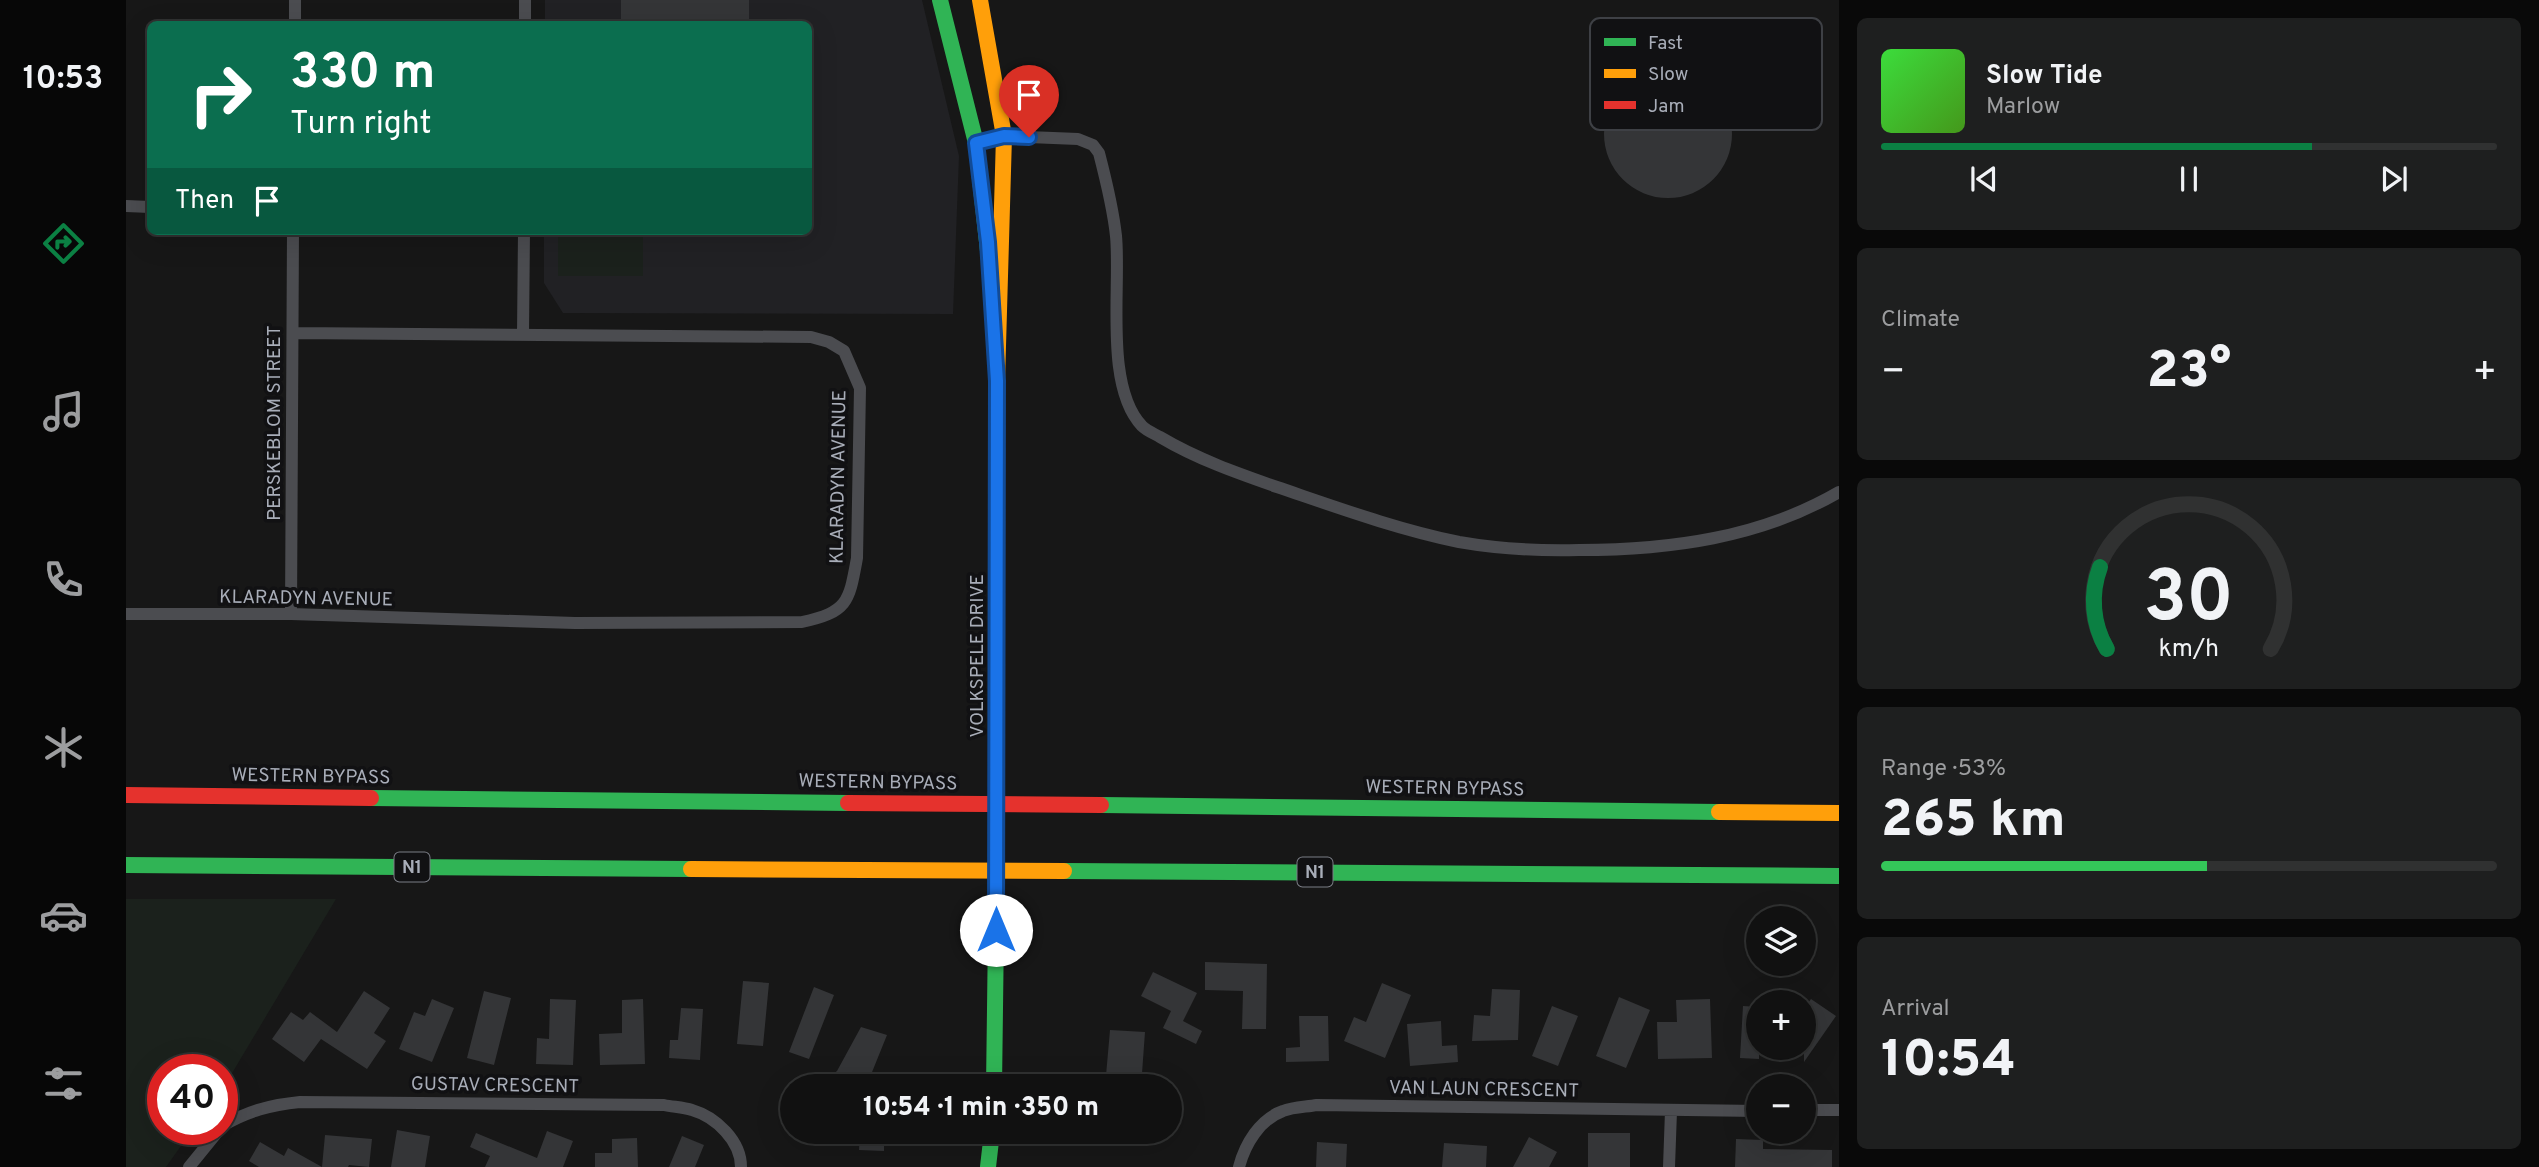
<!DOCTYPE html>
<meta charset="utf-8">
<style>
:root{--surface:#111;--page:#1e1f1f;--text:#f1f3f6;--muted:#9c9d9f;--line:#303131;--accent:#0b8043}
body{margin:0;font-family:Overpass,sans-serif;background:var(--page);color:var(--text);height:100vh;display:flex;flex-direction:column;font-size:26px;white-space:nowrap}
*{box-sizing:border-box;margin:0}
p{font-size:23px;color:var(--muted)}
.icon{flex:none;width:38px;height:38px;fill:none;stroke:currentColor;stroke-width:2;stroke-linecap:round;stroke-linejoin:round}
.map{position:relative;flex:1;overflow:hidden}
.panel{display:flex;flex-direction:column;gap:18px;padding:18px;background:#090909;width:700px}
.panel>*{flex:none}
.guide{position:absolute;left:21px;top:21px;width:665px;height:214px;border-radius:10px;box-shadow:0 7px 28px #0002,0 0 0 2px var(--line);background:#0b6e4f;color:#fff;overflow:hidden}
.buttons{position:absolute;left:1620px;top:906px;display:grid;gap:14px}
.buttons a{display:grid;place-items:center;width:70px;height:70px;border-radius:50%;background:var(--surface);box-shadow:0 7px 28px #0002,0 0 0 2px var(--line);font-size:35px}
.speed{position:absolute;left:21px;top:1054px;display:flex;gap:14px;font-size:35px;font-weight:700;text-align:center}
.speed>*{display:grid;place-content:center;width:91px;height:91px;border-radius:50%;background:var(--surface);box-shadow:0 7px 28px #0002,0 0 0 2px var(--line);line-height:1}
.speed .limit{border:10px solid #d22;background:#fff;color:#111}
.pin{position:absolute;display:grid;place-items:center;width:60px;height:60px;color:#fff;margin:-72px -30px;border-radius:50% 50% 50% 0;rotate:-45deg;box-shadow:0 0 7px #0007}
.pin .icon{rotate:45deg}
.me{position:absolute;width:77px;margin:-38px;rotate:0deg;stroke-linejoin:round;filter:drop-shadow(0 0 5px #0008)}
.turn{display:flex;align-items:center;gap:24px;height:147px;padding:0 28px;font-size:32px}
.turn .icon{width:91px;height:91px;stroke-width:2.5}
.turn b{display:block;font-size:49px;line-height:60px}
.then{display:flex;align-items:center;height:66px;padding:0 28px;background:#0003;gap:14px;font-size:26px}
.big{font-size:52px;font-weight:800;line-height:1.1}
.panel .card{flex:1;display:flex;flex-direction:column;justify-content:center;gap:10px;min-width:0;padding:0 24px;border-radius:10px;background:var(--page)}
.panel .dial{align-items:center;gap:0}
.dial svg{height:182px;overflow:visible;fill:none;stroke:var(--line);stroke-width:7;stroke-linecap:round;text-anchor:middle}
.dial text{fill:var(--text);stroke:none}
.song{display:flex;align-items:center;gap:21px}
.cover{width:84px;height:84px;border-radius:10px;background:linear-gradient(135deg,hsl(120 70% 55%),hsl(100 70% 35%))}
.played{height:7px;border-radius:4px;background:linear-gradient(90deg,var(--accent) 70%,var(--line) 70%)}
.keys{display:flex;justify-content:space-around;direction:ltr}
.heat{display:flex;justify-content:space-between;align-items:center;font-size:38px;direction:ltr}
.charge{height:10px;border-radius:5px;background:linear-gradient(90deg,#34c759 53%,var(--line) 0)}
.trip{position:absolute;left:654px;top:1074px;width:402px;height:70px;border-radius:35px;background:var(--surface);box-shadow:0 7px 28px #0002,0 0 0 2px var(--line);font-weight:800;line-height:70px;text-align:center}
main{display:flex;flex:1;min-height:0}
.tab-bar{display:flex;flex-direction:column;width:126px;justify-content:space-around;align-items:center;background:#070707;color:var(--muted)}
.tab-bar .icon{width:49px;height:49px}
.tab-bar .on{color:var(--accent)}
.tab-bar b{font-size:32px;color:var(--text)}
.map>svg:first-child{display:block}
</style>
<main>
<nav class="tab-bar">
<b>10:53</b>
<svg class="icon on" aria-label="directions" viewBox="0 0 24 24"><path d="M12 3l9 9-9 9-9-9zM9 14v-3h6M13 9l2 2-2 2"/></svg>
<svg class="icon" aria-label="music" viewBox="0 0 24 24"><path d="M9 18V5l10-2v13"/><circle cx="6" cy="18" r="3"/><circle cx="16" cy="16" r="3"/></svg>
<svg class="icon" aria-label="phone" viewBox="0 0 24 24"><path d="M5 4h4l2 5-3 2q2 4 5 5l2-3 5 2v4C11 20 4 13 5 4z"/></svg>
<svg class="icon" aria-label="climate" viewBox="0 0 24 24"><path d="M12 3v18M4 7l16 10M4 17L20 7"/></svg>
<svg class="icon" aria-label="car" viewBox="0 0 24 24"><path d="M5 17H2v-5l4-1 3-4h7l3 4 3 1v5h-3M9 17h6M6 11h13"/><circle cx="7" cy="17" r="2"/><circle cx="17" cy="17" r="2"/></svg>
<svg class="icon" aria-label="filters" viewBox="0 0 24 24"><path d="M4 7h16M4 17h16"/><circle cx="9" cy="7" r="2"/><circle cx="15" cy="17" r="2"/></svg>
</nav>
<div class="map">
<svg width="1713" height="1167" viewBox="0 0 1713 1167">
<rect width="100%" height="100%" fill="#171717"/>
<path fill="#212124" d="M419 0H796L833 156 827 314 437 313 418 283V231H682V24H419Z"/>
<path fill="#1b211c" d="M432 231H517V276H432Z
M0 899H210L96 1090V1069H37V1129H67L40 1167H0Z"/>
<path fill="#343537" d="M495 0H623V24H495Z
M1478 134a64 64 0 1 1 128 0a64 64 0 1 1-128 0Z
M1079 962 1141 964 1140 1029H1116L1117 991 1079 990Z
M1027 972 1071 993 1057 1021 1076 1031 1070 1044 1037 1028 1045 1011 1015 996Z
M617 981 643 983 637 1046 611 1044Z
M1256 983 1285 995 1259 1058 1218 1041 1228 1017 1240 1022Z
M688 987 708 995 683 1059 663 1052Z
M1366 989 1394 990 1392 1040 1346 1041 1348 1015 1364 1016Z
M238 991 264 1008 248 1033 260 1041 241 1069 195 1039 178 1062 146 1039 165 1012 177 1020 184 1012 211 1032Z
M358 991 385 998 368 1065 341 1058Z
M1493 997 1524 1010 1500 1068 1470 1056Z
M306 999 328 1008 306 1062 273 1049 288 1012 299 1016Z
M424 999 450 1000 447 1065 410 1064 411 1038 423 1039Z
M517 999 519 1064 474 1065 473 1034 496 1033V1000Z
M1584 999 1586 1058 1532 1059 1531 1022H1551L1550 1000Z
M1685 999 1710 1016 1678 1062V1009Z
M1426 1006 1452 1016 1432 1066 1406 1056Z
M1617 1006 1633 1007V1059L1614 1058Z
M555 1008 577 1009 574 1060 543 1058 544 1040H552Z
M1173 1016H1202L1203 1061 1160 1062V1048L1174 1047Z
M1315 1021 1316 1046 1331 1045 1332 1062 1284 1066 1281 1024Z
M735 1027 761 1035 740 1087H689L711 1071Z
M984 1030 1019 1032 1015 1087H979Z
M271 1130 304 1136 299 1167H265Z
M421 1131 447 1141 437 1167H359L364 1156 344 1147 350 1133 411 1158Z
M734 1132H758V1151L733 1150Z
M1462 1133H1504V1167H1462Z
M199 1135 246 1139 243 1167 223 1165 222 1167H133L123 1161 134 1142 158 1156 162 1148 196 1167Z
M556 1136 578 1145 569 1167H543Z
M1403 1137 1431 1152 1423 1167H1387Z
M511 1138 512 1167H469V1153H486V1139Z
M1610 1139 1637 1140V1149L1706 1150V1167H1609Z
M1191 1142 1221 1144 1220 1167H1190Z
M1318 1143 1361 1146 1360 1167H1316Z"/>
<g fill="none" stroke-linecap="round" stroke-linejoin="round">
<path stroke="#4b4c50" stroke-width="12" d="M169 24V0
M399 24V0
M850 143 878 136 952 139 967 145 973 153C980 180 987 208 990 236 995 288 978 386 1016 426 1021 431 1029 434 1034 437 1071 459 1111 473 1151 487 1210 507 1270 529 1333 542 1373 549 1413 551 1453 550 1543 550 1634 538 1713 492
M0 206 24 207
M397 334 398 231
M0 614H165L449 623 676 622C722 612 723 602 731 558L734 388 718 351 703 342 685 337 167 333
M165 614 167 231
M1678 1110H1713
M96 1126C122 1111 144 1105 174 1102L538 1105C547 1107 557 1107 566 1110 590 1117 615 1141 615 1167
M63 1167 94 1129
M1113 1167C1119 1144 1134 1119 1157 1111 1167 1107 1180 1107 1191 1105L1633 1111
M1543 1167 1545 1111"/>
<path stroke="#30b455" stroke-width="16" d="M814 0 850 143 864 269
M871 478V753
M245 798 722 803
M975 805 1593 812
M0 865 565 869
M938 871 1713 876
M868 1087 870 930
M862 1167 866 1132"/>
<path stroke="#ff9f0a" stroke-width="16" d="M854 0 878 136 871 381V478
M1593 812 1713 813
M565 869 938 871"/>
<path stroke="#e5322d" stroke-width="16" d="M0 795 245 798
M722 803 975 805"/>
<path stroke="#30b455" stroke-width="16" d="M870 930 871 753"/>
</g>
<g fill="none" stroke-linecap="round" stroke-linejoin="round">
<g stroke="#114b97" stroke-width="18">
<path id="route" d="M870 930 871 381 862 242 850 143 878 136 903 137"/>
</g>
<use href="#route" stroke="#1a73e8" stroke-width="12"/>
</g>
<g text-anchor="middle" stroke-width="7" stroke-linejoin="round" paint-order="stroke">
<g fill="#111113" stroke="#7b7e86" stroke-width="2">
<rect x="268.5" y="852.5" width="35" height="29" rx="5"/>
<rect x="1171.5" y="857.5" width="35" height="29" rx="5"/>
</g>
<g font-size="18" font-weight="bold" fill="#a8adb8">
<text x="286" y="873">N1</text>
<text x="1189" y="878">N1</text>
</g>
<g font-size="19" fill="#a8adb8" stroke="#111113">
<text transform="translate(147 423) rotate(-90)" y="7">PERSKEBLOM STREET</text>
<text transform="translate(711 477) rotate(-89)" y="7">KLARADYN AVENUE</text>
<text transform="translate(180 597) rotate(1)" y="7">KLARADYN AVENUE</text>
<text transform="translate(850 656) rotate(-90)" y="7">VOLKSPELE DRIVE</text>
<text transform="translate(185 775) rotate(1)" y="7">WESTERN BYPASS</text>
<text transform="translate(752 781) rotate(1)" y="7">WESTERN BYPASS</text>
<text transform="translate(1319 787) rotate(1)" y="7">WESTERN BYPASS</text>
<text transform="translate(369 1084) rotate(1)" y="7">GUSTAV CRESCENT</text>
<text transform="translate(1358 1088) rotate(1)" y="7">VAN LAUN CRESCENT</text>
</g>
</g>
<rect x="1464" y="18" width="232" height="112" rx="10" fill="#111113" stroke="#3e4045" stroke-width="2"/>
<rect x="1478" y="38" width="32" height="8" fill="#30b455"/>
<rect x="1478" y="69" width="32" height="9" fill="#ff9f0a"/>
<rect x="1478" y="101" width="32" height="8" fill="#e5322d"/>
<g font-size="19" fill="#a8adb8">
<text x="1522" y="49">Fast</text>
<text x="1522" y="80">Slow</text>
<text x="1522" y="112">Jam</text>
</g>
</svg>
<div class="buttons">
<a><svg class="icon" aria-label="layers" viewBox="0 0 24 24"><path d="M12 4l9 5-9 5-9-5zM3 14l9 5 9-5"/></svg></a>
<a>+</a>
<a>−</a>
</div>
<div class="speed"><div class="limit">40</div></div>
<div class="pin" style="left:903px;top:137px;background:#d93025"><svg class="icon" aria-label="arrive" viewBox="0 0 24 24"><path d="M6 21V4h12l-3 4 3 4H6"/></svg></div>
<svg class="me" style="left:870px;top:930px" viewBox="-20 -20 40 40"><circle r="19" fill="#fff"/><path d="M0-13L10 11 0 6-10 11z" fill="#1a73e8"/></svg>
<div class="trip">10:54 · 1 min · 350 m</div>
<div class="guide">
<div class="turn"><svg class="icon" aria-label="right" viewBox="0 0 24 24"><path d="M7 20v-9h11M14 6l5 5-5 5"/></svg><div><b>330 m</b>Turn right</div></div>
<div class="then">Then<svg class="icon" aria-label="arrive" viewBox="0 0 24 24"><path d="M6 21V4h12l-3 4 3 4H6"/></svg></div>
</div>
</div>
<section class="panel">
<div class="card">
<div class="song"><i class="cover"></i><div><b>Slow Tide</b><p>Marlow</p></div></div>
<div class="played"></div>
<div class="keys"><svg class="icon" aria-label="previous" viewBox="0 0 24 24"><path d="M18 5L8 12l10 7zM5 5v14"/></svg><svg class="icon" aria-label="pause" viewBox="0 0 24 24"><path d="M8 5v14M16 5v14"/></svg><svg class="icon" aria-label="next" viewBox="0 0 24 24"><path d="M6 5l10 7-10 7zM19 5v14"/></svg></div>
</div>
<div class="card"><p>Climate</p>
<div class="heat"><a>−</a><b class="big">23°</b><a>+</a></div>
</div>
<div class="card dial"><svg viewBox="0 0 100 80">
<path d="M14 69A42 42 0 1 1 86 69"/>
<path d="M14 69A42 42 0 0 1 11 33" stroke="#0b8043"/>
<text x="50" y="56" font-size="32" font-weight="700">30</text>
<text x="50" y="72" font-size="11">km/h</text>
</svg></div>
<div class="card"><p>Range · 53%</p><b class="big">265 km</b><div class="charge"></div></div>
<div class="card"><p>Arrival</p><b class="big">10:54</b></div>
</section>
</main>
